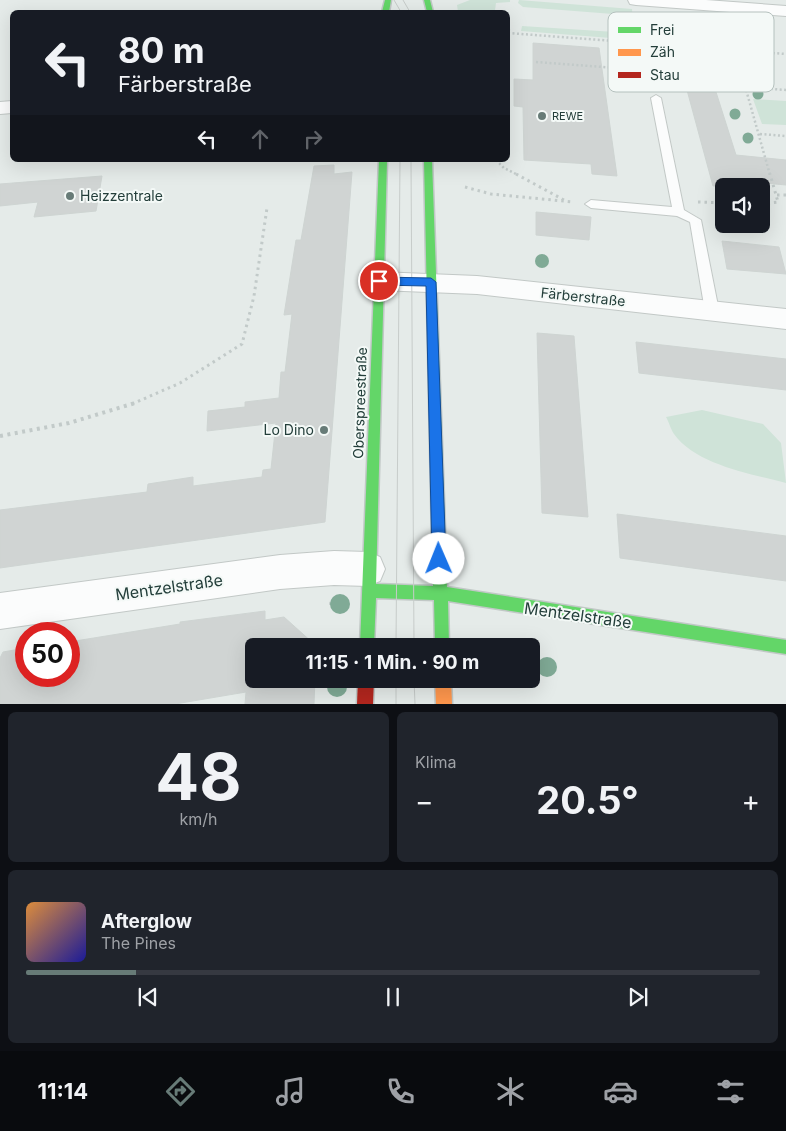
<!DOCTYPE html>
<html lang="de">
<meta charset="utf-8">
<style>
:root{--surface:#171b24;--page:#20242c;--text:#f1f3f6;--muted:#9ea1a6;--line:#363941;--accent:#677b77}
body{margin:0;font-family:Inter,sans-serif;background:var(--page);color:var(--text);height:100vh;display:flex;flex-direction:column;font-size:19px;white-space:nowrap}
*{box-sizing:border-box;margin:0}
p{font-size:16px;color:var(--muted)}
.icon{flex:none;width:28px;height:28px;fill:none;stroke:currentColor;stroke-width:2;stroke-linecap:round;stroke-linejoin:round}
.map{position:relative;height:704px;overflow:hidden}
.details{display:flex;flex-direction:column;gap:8px;padding:8px;background:#0d0f14;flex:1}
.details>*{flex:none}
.top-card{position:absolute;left:10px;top:10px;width:500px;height:152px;border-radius:8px;box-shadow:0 5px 20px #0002;background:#171b24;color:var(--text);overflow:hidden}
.tools{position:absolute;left:715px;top:178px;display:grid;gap:10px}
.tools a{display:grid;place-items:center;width:55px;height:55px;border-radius:8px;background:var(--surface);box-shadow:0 5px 20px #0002;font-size:25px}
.speed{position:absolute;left:15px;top:622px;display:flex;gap:10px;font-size:25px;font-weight:700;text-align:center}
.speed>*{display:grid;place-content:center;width:65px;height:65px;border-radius:50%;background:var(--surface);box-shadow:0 5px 20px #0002;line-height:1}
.speed .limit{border:8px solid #d22;background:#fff;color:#111}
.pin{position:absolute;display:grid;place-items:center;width:42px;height:42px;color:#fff;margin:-21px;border:2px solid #fff;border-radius:50%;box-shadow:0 1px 5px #0007}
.me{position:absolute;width:55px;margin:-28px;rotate:359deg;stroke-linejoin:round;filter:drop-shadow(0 0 4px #0008)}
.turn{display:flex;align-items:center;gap:18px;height:105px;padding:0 25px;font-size:22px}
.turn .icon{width:65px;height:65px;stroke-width:2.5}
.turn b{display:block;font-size:35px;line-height:42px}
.lanes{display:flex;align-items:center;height:48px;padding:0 25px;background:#0003;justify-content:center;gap:25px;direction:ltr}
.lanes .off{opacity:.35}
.big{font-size:38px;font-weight:700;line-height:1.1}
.details .widget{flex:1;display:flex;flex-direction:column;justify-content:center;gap:8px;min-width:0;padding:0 18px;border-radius:8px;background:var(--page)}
.details .dial{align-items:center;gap:0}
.dial b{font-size:65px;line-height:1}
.song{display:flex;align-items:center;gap:15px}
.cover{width:60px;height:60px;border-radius:8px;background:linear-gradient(135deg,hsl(30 70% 55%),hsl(240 70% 35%))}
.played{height:5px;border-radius:2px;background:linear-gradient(90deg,var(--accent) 15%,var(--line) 15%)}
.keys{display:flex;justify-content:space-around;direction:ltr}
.heat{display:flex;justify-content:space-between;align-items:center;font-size:28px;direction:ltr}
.details .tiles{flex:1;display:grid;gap:8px;grid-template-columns:1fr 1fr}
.widget:last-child{grid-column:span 2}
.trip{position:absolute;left:245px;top:638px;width:295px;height:50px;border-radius:8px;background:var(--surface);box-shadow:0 5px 20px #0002;font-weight:700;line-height:50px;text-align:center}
.menu{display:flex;height:80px;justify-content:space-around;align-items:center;background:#090b0e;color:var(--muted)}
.menu .icon{width:35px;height:35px}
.menu .current{color:var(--accent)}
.menu b{font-size:22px;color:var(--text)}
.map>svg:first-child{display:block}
</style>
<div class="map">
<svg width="786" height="704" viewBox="0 0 786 704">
<rect width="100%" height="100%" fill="#e5ebe9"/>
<path fill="#cfe3d8" d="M470 0H510V2L496 3 495 10 506 11 505 12H458L457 5Z
M519 0 632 9 634 34 661 36 662 42 521 31 522 26 615 32 613 14 523 7 518 3Z
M753 99 786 101V125L762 124Z
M702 410 763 424 781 443 786 483C752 474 696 465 674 434 671 430 669 422 666 417Z"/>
<path fill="#d0d4d3" stroke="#ced4d2" d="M533 43 599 48 617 176 592 174 591 164 524 160 523 107 514 106V79L533 80Z
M687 90 716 92 736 155 786 160V185L744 181 745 186H713Z
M334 165V174L352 172 325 522 0 568V510L147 492 148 484 193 477V486L262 477 263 470 271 469 276 423 207 431 208 411 245 407V402L279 398 281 372H285L292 314 284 315 296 240H301L314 166Z
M102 176 96 211 34 217 38 202 0 206V184Z
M536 212 591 217 589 240 536 235Z
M722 241 779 247 786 274 727 269Z
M537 333 574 336 588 517 542 513Z
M636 342 786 359V390L639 373Z
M617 514 786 536V581L620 558Z
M265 611V620L284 617 314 644 313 646H254V679H315L314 704H245L246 692 175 704H0V658L3 652 26 648V676H69V642L180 624V622Z"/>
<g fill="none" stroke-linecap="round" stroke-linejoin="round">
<g stroke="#c2c8c6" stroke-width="2">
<path id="lane" d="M656 95 661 98 684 210 701 220 719 311 712 316 705 311 690 222 677 216 591 208 585 204 591 200 672 207 651 98Z"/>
</g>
<g stroke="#c2c8c6" stroke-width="2">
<path id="street" d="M628 0H706L786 6V16L636 5 630 4Z
M12 101V113L0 114V102Z
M379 272 477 276 786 309V329L477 294 379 290 370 288 366 281 370 274Z
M334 551 368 552 380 557 385 569 380 581 368 586 334 585 280 589 0 629V593L280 555Z"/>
</g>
<g stroke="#c1c8c6" stroke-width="3">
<path id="fast" d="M385 0H391L389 12H382Z
M424 0H430L433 12H427Z
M379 160H387L376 584 433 586 424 160H432L447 587 786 640V654L448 601 449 646H435L434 600 376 598 374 646H360Z"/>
</g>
<g stroke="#c1c8c6" stroke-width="3">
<path id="slow" d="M435 679H451L452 704H436Z"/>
</g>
<g stroke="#c1c8c6" stroke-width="3">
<path id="jam" d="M358 679H374L373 704H357Z"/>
</g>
<path stroke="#c2cac9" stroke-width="2.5" stroke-dasharray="2 2.5" stroke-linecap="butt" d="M611 22 613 40
M661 23 672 81 669 88
M722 26 731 66
M508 30 511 28
M508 33 786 54
M536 62 670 72
M672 81 786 90
M745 86 770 175
M760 134 786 136
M496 160 504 168 518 175"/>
<path stroke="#c2cac9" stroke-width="3" stroke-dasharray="2.5 4" stroke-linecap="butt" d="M516 174 564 200
M465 187 491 194 573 202
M777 195H786
M698 202 724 203
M761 204 778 202 770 174
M132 404 180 383 242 344 254 296 267 208"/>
<path stroke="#c2cac9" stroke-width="4" stroke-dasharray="3 4.5" stroke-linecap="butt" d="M0 436 69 423 135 403
M331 605 332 598"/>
<use href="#lane" fill="#fbfcfc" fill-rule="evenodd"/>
<use href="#street" fill="#fbfcfc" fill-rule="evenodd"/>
<use href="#fast" fill="#63d668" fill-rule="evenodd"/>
<use href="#slow" fill="#ff974d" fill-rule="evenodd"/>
<use href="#jam" fill="#b3261e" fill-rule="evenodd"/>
<path stroke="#c7ccca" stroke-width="1" d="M394 0 401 12
M403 0 410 12
M411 160 414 646
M396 646 400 160
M396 679V704
M414 679 415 704"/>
</g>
<g fill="#80aa96">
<circle cx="758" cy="94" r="5.5"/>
<circle cx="735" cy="114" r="5.5"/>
<circle cx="748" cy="138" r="5.5"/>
<circle cx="542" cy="261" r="7"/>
<circle cx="340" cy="604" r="10"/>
<circle cx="547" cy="667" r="10"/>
<circle cx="337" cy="687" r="10"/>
</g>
<path fill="#1a73e8" stroke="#114b97" d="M379 277 431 278 436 282 446 559 444 564 439 566 434 564 432 559 426 286 379 285 374 281Z"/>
<g fill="#677b77" stroke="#f4f9f7" stroke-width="2">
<circle cx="542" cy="116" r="5"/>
<circle cx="70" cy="196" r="5"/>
<circle cx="324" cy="430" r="5"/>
</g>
<g text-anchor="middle" stroke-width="4" stroke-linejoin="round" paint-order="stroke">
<g font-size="11" fill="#233e3a" stroke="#f4f9f7" text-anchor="start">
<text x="552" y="120">REWE</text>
</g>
<g font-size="14" fill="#233e3a" stroke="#f4f9f7" text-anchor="start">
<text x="80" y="201">Heizzentrale</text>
<text x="314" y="435" text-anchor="end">Lo Dino</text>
</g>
<g font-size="14" fill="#233e3a" stroke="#f4f9f7">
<text transform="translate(583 297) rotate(6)" y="5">Färberstraße</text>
<text transform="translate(360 403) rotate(-88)" y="5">Oberspreestraße</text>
</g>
<g font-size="16" fill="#233e3a" stroke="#f4f9f7">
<text transform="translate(169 587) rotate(-8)" y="6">Mentzelstraße</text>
<text transform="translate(578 615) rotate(8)" y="6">Mentzelstraße</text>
</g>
</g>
<rect x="608" y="12" width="166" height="80" rx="8" fill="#f4f9f7" stroke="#b5c1be" stroke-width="1"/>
<rect x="618" y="27" width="23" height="6" fill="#63d668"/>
<rect x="618" y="49" width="23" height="7" fill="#ff974d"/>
<rect x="618" y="72" width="23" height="6" fill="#b3261e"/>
<g font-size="14" fill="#233e3a">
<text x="650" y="35">Frei</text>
<text x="650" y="57">Zäh</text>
<text x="650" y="80">Stau</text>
</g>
</svg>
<div class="tools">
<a><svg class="icon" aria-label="sound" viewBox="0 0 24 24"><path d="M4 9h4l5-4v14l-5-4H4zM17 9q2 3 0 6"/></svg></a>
</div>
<div class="speed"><div class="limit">50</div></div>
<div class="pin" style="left:379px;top:281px;background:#d93025"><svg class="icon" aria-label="arrive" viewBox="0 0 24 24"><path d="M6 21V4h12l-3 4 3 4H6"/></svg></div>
<svg class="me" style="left:439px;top:559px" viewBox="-20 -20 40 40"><circle r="19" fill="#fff"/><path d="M0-13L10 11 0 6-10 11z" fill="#1a73e8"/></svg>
<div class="trip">11:15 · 1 Min. · 90 m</div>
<div class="top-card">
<div class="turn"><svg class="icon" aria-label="left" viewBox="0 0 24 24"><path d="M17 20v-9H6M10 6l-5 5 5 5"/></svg><div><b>80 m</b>Färberstraße</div></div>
<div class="lanes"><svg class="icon" aria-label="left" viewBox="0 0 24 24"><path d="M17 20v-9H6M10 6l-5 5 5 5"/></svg><svg class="icon off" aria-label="ahead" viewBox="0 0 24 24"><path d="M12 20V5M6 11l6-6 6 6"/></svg><svg class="icon off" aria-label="right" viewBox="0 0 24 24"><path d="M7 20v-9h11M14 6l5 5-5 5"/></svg></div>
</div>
</div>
<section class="details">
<div class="tiles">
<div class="widget dial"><b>48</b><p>km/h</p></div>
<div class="widget"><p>Klima</p>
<div class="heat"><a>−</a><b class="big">20.5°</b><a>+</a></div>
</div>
<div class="widget">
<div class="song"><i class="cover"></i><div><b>Afterglow</b><p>The Pines</p></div></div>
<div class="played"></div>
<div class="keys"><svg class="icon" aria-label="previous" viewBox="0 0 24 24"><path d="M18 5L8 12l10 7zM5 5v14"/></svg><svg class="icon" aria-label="pause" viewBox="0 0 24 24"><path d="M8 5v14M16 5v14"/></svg><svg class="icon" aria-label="next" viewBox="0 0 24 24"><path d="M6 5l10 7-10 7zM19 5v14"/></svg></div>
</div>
</div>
</section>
<nav class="menu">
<b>11:14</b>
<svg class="icon current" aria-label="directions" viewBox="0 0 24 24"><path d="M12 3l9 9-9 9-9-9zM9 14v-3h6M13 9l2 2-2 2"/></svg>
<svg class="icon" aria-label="music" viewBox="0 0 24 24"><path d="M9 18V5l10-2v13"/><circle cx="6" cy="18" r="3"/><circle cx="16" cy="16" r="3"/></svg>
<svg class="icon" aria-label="phone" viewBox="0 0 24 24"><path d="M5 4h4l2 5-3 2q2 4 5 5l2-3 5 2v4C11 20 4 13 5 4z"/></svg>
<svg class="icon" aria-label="climate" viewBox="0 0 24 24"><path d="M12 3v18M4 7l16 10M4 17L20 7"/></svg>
<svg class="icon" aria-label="car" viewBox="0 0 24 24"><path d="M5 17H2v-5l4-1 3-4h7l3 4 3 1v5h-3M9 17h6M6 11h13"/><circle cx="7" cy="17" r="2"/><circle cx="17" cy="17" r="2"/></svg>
<svg class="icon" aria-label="filters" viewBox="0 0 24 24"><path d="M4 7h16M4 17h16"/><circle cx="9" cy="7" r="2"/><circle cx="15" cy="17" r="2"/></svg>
</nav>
